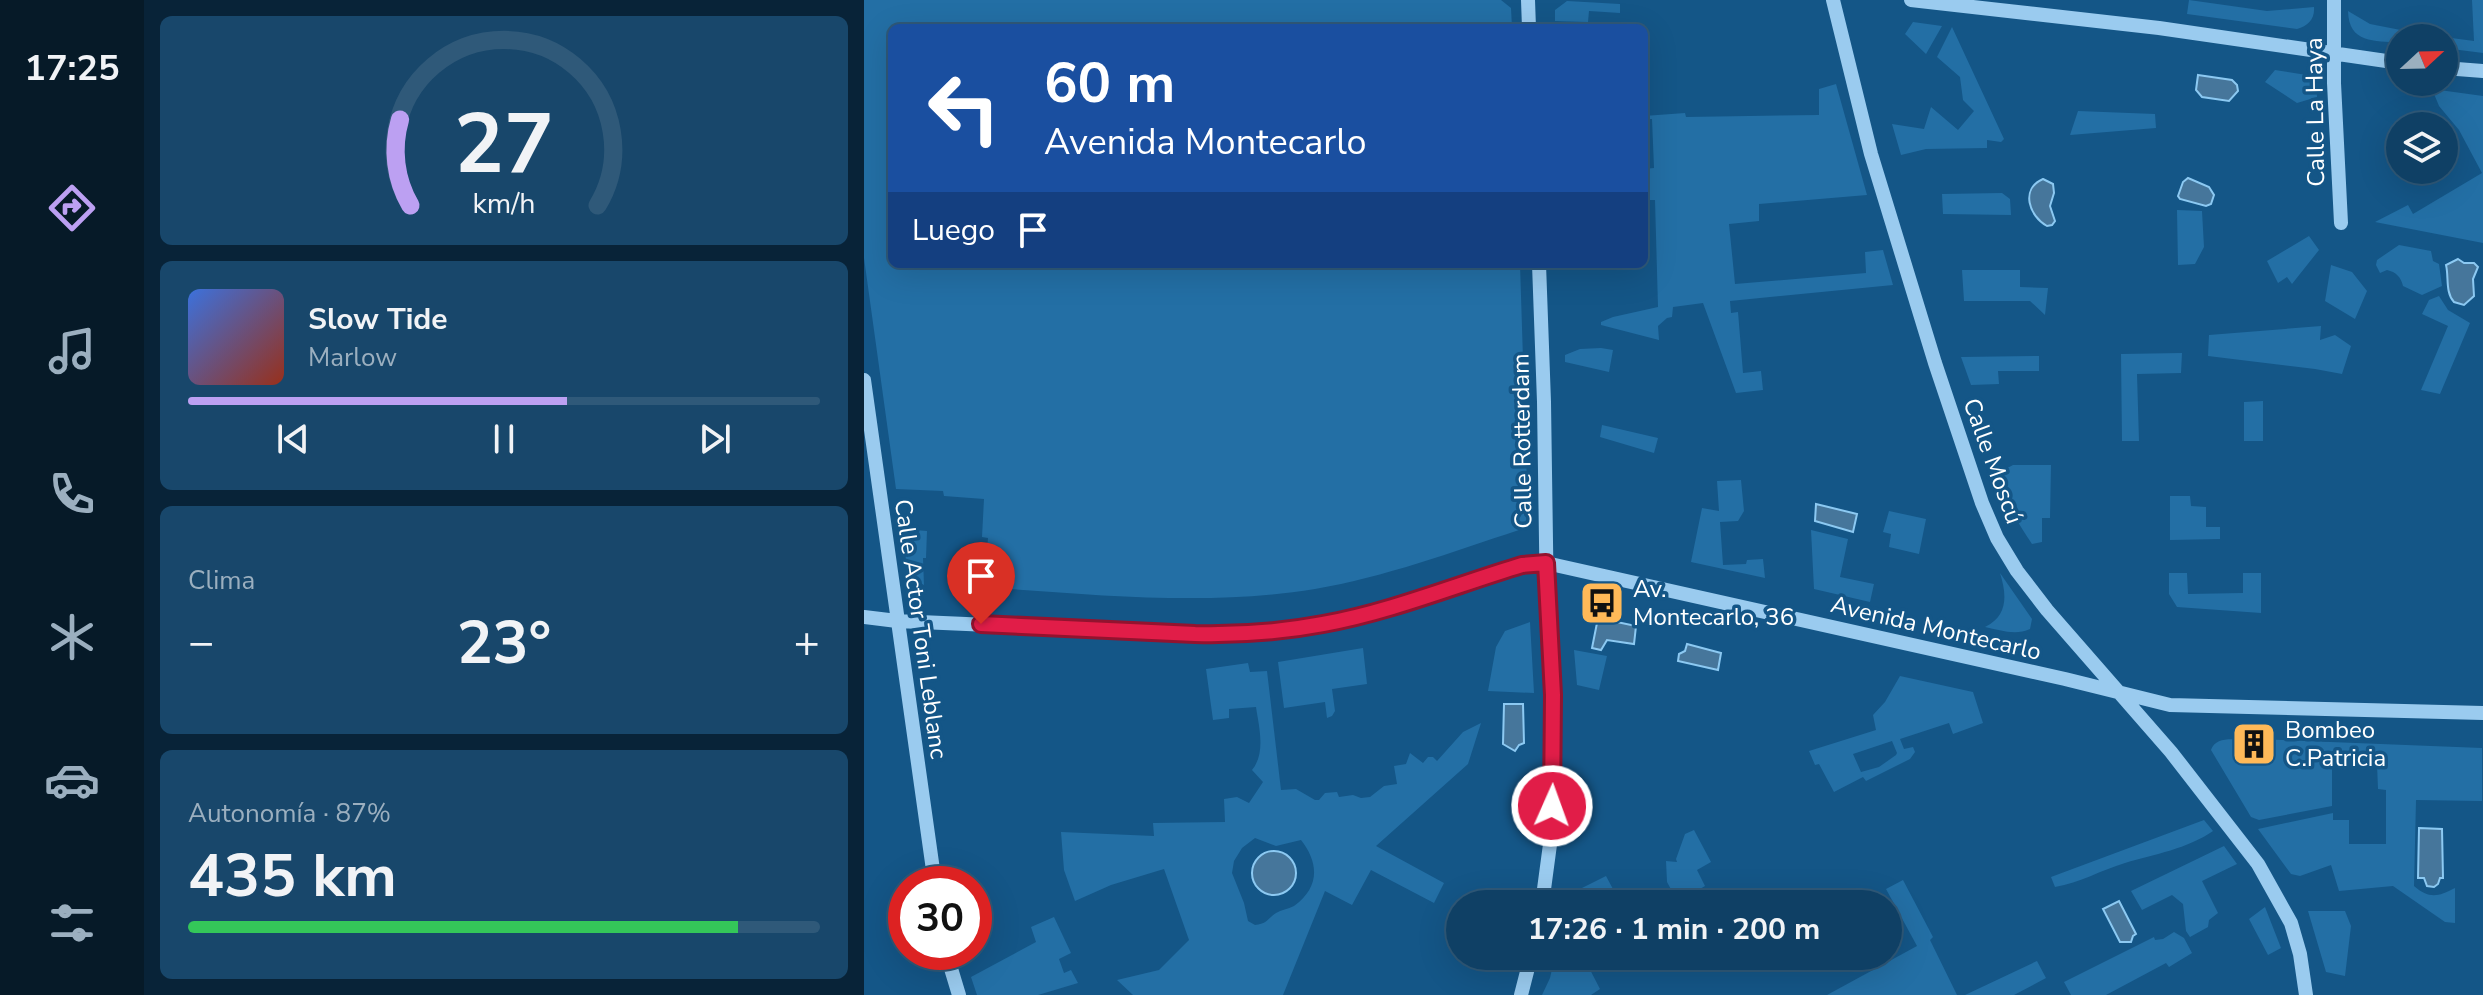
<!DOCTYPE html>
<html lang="es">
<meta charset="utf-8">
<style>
:root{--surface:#0f4065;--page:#18476b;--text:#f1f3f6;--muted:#9bafbf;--line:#2f5979;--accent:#bca0f2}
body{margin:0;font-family:"Nunito Sans",sans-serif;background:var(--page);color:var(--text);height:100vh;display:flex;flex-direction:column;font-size:30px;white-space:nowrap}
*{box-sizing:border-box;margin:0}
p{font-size:26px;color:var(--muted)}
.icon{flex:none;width:44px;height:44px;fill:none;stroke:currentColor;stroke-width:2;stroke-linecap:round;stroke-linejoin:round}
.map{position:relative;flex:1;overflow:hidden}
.panel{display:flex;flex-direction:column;gap:16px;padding:16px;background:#082338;width:720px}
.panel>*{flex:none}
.banner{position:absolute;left:24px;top:24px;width:760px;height:244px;border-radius:12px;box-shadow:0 8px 32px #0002,0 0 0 2px var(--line);background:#1a4fa0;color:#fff;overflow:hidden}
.needle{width:52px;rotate:68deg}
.controls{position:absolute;left:1522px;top:24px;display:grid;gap:16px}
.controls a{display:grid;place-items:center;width:72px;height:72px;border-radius:50%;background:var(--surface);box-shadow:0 8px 32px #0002,0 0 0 2px var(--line);font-size:40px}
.speed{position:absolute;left:24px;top:866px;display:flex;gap:16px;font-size:40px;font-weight:700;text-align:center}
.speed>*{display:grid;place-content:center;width:104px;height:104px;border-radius:50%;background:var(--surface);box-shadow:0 8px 32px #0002,0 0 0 2px var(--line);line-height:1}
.speed .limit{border:12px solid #d22;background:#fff;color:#111}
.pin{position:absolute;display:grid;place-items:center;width:68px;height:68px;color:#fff;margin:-82px -34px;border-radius:50% 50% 50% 0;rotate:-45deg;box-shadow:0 0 8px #0007}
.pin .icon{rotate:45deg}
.me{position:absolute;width:88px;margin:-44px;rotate:2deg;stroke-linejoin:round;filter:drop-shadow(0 0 6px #0008)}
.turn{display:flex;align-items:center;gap:28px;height:168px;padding:0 24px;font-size:36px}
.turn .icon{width:104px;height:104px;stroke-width:2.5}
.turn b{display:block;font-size:56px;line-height:68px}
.then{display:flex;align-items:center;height:76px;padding:0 24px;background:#0003;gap:16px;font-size:30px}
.big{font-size:60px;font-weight:700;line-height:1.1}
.panel .tile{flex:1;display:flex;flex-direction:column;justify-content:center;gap:12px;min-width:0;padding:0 28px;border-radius:12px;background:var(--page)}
.panel .dial{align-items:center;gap:0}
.dial svg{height:208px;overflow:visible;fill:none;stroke:var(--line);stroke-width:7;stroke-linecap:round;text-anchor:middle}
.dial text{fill:var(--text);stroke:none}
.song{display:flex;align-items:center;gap:24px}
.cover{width:96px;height:96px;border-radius:12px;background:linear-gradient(135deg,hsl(220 70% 55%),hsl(10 70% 35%))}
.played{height:8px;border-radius:4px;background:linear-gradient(90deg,var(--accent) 60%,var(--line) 60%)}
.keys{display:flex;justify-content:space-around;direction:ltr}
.heat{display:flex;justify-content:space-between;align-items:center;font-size:44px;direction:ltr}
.charge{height:12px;border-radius:6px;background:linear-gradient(90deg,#34c759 87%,var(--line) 0)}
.trip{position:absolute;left:582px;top:890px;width:456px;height:80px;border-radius:40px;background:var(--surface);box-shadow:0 8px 32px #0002,0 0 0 2px var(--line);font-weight:700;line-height:80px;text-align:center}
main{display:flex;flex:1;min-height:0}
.dock{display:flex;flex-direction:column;width:144px;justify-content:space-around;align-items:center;background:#061a28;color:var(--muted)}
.dock .icon{width:56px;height:56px}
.dock .active{color:var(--accent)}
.dock b{font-size:36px;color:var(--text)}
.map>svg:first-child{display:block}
</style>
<main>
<nav class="dock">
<b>17:25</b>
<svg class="icon active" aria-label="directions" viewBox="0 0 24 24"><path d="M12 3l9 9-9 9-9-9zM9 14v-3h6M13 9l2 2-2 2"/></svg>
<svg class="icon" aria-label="music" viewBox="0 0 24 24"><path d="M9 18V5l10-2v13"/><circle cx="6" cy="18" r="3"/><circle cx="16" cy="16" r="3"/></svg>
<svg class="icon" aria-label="phone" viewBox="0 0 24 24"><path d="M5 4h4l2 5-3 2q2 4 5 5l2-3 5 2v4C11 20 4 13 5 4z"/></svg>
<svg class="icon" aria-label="climate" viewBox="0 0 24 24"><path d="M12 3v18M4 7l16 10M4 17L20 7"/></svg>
<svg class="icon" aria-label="car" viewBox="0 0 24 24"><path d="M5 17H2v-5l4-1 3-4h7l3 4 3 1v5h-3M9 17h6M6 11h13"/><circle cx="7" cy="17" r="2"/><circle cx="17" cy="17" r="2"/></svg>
<svg class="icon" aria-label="filters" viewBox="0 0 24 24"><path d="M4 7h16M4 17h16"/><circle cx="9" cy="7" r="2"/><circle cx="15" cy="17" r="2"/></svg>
</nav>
<section class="panel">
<div class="tile dial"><svg viewBox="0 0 100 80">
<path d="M14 69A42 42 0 1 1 86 69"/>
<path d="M14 69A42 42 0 0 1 10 36" stroke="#bca0f2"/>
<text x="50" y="56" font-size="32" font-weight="700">27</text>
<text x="50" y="72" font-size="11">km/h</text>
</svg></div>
<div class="tile">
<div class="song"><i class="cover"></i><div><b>Slow Tide</b><p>Marlow</p></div></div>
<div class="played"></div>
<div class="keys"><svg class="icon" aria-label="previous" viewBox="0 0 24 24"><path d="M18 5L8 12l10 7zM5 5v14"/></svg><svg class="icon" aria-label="pause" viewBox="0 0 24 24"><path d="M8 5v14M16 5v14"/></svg><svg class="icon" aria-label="next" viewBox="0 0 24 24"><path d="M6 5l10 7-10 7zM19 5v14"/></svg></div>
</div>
<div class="tile"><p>Clima</p>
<div class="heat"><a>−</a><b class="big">23°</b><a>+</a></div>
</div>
<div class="tile"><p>Autonomía · 87%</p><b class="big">435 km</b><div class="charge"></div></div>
</section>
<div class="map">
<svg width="1619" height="995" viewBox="0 0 1619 995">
<rect width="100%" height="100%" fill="#145687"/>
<path fill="#236fa5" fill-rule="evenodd" d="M0 0H637L647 8 648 28H28V264H656L664 518 655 530C588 552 521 577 451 589 341 607 227 594 117 587L118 551H123L124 538 118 537 120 499 80 496 79 491 32 489 0 258Z
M1325 0 1403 11 1450 7C1451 19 1444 26 1433 29L1323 14Z
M1608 0H1619V53L1580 48V38H1536V43C1510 40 1485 44 1484 11L1506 24 1557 34 1610 41Z
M703 1 756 4V13L725 11 724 22 691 21V10Z
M1049 22 1078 26 1062 54 1041 34Z
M1088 27 1140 139 1137 142 1123 140V148L1062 149 1037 155 1028 124 1060 129 1067 107 1094 130 1110 111 1099 100 1096 77 1073 57Z
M1411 70 1449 76 1452 81 1453 97 1433 103 1401 82Z
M972 84 1003 195 895 204V221L865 224 871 284 1002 273 1001 252 1019 250 1029 285 866 301 867 313 874 312 879 373 897 371 899 390 872 393 839 303 809 307 808 317 803 318 794 326 795 340 737 325V322L749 317 794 307 791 200H780V169L790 168 788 119H780V116L821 113 822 117 955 115V89Z
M1568 89 1619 96V243L1511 222 1544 205 1549 214 1618 173 1595 130 1575 106Z
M1214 111 1291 114 1292 128 1206 135Z
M1138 193 1146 199 1147 215 1079 214 1078 194Z
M1313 210 1338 211 1340 247 1331 264 1314 265Z
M1445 236 1455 250 1428 284 1423 277 1414 283 1403 261Z
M1535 245 1567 251 1569 261 1575 264 1578 286 1558 295 1539 286C1537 277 1532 272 1523 270L1516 273 1512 265 1513 260Z
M1467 265 1488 272 1503 291 1491 319 1461 301Z
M1098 270H1156V287L1184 288 1181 315 1166 301H1100Z
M1575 296 1584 310 1606 323 1576 394 1557 390 1584 326 1558 314 1565 300Z
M1457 326 1456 340 1471 335 1487 346 1478 374 1451 369 1344 356 1345 335Z
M737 348 749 350 745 372 701 362V355L716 349Z
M1318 353 1317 373 1273 374 1275 441H1258L1257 354Z
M1175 356V371H1134L1135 384 1107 385 1097 357Z
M1399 401V441H1380V402Z
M738 425 794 438 790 453 736 437Z
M1149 465H1187L1186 518H1178V542L1168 544C1158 529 1137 497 1137 479 1137 471 1143 468 1149 465Z
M877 480 880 511 874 521 856 522 859 565 882 564 883 560 899 559 901 578 827 562 838 508 855 511 853 481Z
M1306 496H1326L1327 506 1342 507V527H1356V539L1306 540Z
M1025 511 1062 519 1055 554 1025 547 1027 534 1019 532Z
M38 529 63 531 62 558H59L60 585 44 576Z
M947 530 984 539 976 577 1010 584 1006 602 950 589Z
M1136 573 1168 619 1166 629C1151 636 1136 630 1121 627 1144 616 1143 595 1136 573Z
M1305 573H1323L1324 594 1379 593V573H1397V613L1313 607 1305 594Z
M666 622 670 693 624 691 632 647 641 631Z
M499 648 503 684 468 689 471 711 468 716 463 718 461 702 420 708 414 662Z
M710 650 743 656 735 690 713 685Z
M384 663 386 672 403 671 417 790 432 789 451 800H455L461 793 473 792 475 797 489 795 497 798 506 797 520 786 533 784 530 766 542 764 546 753 559 763 564 757H569L573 761 599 732 617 723 604 764 512 846 580 883 570 903 507 870 488 905 461 891 419 995H269L253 980 295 970 325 940 300 869 247 885 211 901 200 870 197 832 290 836 289 823 361 822 360 799 373 797 385 803 399 782 388 770C402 753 395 727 392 707L365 709V718L349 720 342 669ZM391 838 412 846 437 840C455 863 456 887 430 906 424 909 417 910 412 913 403 919 403 924 391 925L384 921 380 903 368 873 370 861 378 848Z
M1036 676 1109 692 1119 723 1089 734 1085 723 1036 739 1040 749 1049 747 1051 752 1046 759 1002 781 999 777 970 792 955 764 951 765 945 751 1012 730 1009 715 1021 702ZM1028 741 1033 753 1032 755 1015 767 997 772 989 754Z
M1394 739 1618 748V801L1552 800 1550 886C1565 899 1574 897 1591 888V923L1581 922 1529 886 1475 891 1467 865 1436 876 1427 874 1394 829 1469 813V820H1485V844H1522V790L1514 789 1513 764 1468 765V806L1395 820 1387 817 1347 750C1352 735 1372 740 1386 740L1387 749H1394Z
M1340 820 1349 831C1323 849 1291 854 1261 863 1237 870 1216 883 1191 887L1187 877Z
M830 830 847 862 833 870 841 886 829 893 831 898 815 904 803 882 802 861 813 862 812 859 821 834Z
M1360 846 1373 864 1338 881 1354 913 1345 920 1344 927 1326 937 1322 931 1319 904 1308 895 1278 910 1267 891Z
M742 876 757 904H701L702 896Z
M1039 880 1069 937 1066 940 1093 995H963L1053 946 1022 889Z
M1401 907 1417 948 1404 955 1385 919Z
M1444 911H1481L1487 926 1481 976 1462 972Z
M190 917 207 953 195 959 200 973 207 970 214 983 174 995H113L107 977 172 942 167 927Z
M1310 932 1320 938 1328 953 1305 967 1302 963 1242 995H1207L1200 982 1290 937 1291 940 1299 939Z
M691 956H719L736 989 727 995H678L686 978Z
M1173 961 1182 978 1150 995H1101Z"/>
<path fill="#46769b" stroke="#8cc9f2" stroke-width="2" d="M1334 75 1368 80 1373 85 1374 91 1365 101 1338 97 1332 90Z
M1324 178 1345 187 1350 195 1347 204 1342 206 1316 199 1314 196 1319 182Z
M1179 179 1189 184 1190 193 1186 206 1191 221 1188 225 1183 226C1165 216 1156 189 1179 179Z
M1594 259 1600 263H1610L1614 267 1609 279 1610 296 1600 305 1590 302C1581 292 1585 277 1582 265Z
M952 504 993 514 989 532 951 521Z
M734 618 772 626 770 644 743 640 737 650 728 648Z
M823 644 857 653 854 670 814 661 815 654 821 651Z
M640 704H659L660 743 655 745 651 751 639 744Z
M1555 828 1578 829 1579 878H1576L1574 884 1570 887 1563 886 1560 878H1554Z
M388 873a22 22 0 1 1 44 0a22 22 0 1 1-44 0Z
M1255 901 1272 934 1269 936 1267 942H1256L1239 909Z"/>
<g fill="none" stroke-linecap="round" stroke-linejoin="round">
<path stroke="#9acbef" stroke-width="14" d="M664 0 665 28
M969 0 1007 154 1071 363 1118 503 1133 538 1153 571 1183 610 1307 752 1394 864 1427 923 1436 954 1442 995
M1047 0 1295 28 1536 63
M1470 0V83L1477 223
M1580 68 1619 71
M675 264 680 402 683 611 689 695 687 837 678 904
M0 380 71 884
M0 617 33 621 362 635 458 624 501 614 658 565 682 563 1201 679 1306 705 1619 713
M82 952 95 995
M657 995 667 956"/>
</g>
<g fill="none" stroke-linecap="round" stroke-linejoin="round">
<g stroke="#92132f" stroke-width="20">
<path id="route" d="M117 624 331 634C373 635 417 632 459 624 526 612 592 585 658 565L682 563 689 695 688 806"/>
</g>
<use href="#route" stroke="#e11d48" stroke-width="14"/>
</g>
<defs>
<g id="bus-square" transform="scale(2.3)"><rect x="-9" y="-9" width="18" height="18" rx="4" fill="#ffb958" stroke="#145687"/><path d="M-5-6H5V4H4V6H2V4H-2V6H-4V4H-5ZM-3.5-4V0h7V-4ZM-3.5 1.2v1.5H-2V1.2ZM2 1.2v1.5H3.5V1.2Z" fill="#111"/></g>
<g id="building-square" transform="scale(2.3)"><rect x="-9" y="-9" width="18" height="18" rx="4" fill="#ffb958" stroke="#145687"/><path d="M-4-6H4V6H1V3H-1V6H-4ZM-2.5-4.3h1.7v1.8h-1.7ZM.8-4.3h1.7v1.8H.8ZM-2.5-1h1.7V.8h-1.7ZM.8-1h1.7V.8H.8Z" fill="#111"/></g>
</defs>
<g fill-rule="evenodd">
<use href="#bus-square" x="738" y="603"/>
<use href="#building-square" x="1390" y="744"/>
</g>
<g text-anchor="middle" stroke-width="7" stroke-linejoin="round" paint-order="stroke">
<g font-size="24" fill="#fff" stroke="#145687">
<text transform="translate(1451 112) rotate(-91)" y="8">Calle La Haya</text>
<text transform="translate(658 441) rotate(-91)" y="8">Calle Rotterdam</text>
<text transform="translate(1129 461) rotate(70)" y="8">Calle Moscú</text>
<text transform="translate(1072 628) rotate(13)" y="8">Avenida Montecarlo</text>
<text transform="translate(57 629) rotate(82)" y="8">Calle Actor Toni Leblanc</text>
</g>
<g font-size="24" fill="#fff" stroke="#145687" text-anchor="start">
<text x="769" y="597">Av.<tspan x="769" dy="28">Montecarlo, 36</tspan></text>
<text x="1421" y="738">Bombeo<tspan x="1421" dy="28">C.Patricia</tspan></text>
</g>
</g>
</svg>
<div class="controls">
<a><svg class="needle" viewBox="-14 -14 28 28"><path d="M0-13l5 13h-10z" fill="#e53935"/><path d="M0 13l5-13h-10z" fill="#9bafbf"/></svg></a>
<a><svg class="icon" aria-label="layers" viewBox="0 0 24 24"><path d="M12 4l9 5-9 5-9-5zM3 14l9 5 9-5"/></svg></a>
</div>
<div class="speed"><div class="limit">30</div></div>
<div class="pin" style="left:117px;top:624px;background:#d93025"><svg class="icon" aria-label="arrive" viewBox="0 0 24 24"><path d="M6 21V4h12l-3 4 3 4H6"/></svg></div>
<svg class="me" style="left:688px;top:806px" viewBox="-20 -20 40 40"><circle r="17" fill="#e11d48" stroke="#fff" stroke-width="3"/><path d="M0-11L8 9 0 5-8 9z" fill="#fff"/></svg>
<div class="trip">17:26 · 1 min · 200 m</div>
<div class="banner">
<div class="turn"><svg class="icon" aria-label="left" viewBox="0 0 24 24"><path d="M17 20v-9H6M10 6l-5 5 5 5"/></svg><div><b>60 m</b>Avenida Montecarlo</div></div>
<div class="then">Luego<svg class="icon" aria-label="arrive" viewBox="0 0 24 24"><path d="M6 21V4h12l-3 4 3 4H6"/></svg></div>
</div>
</div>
</main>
